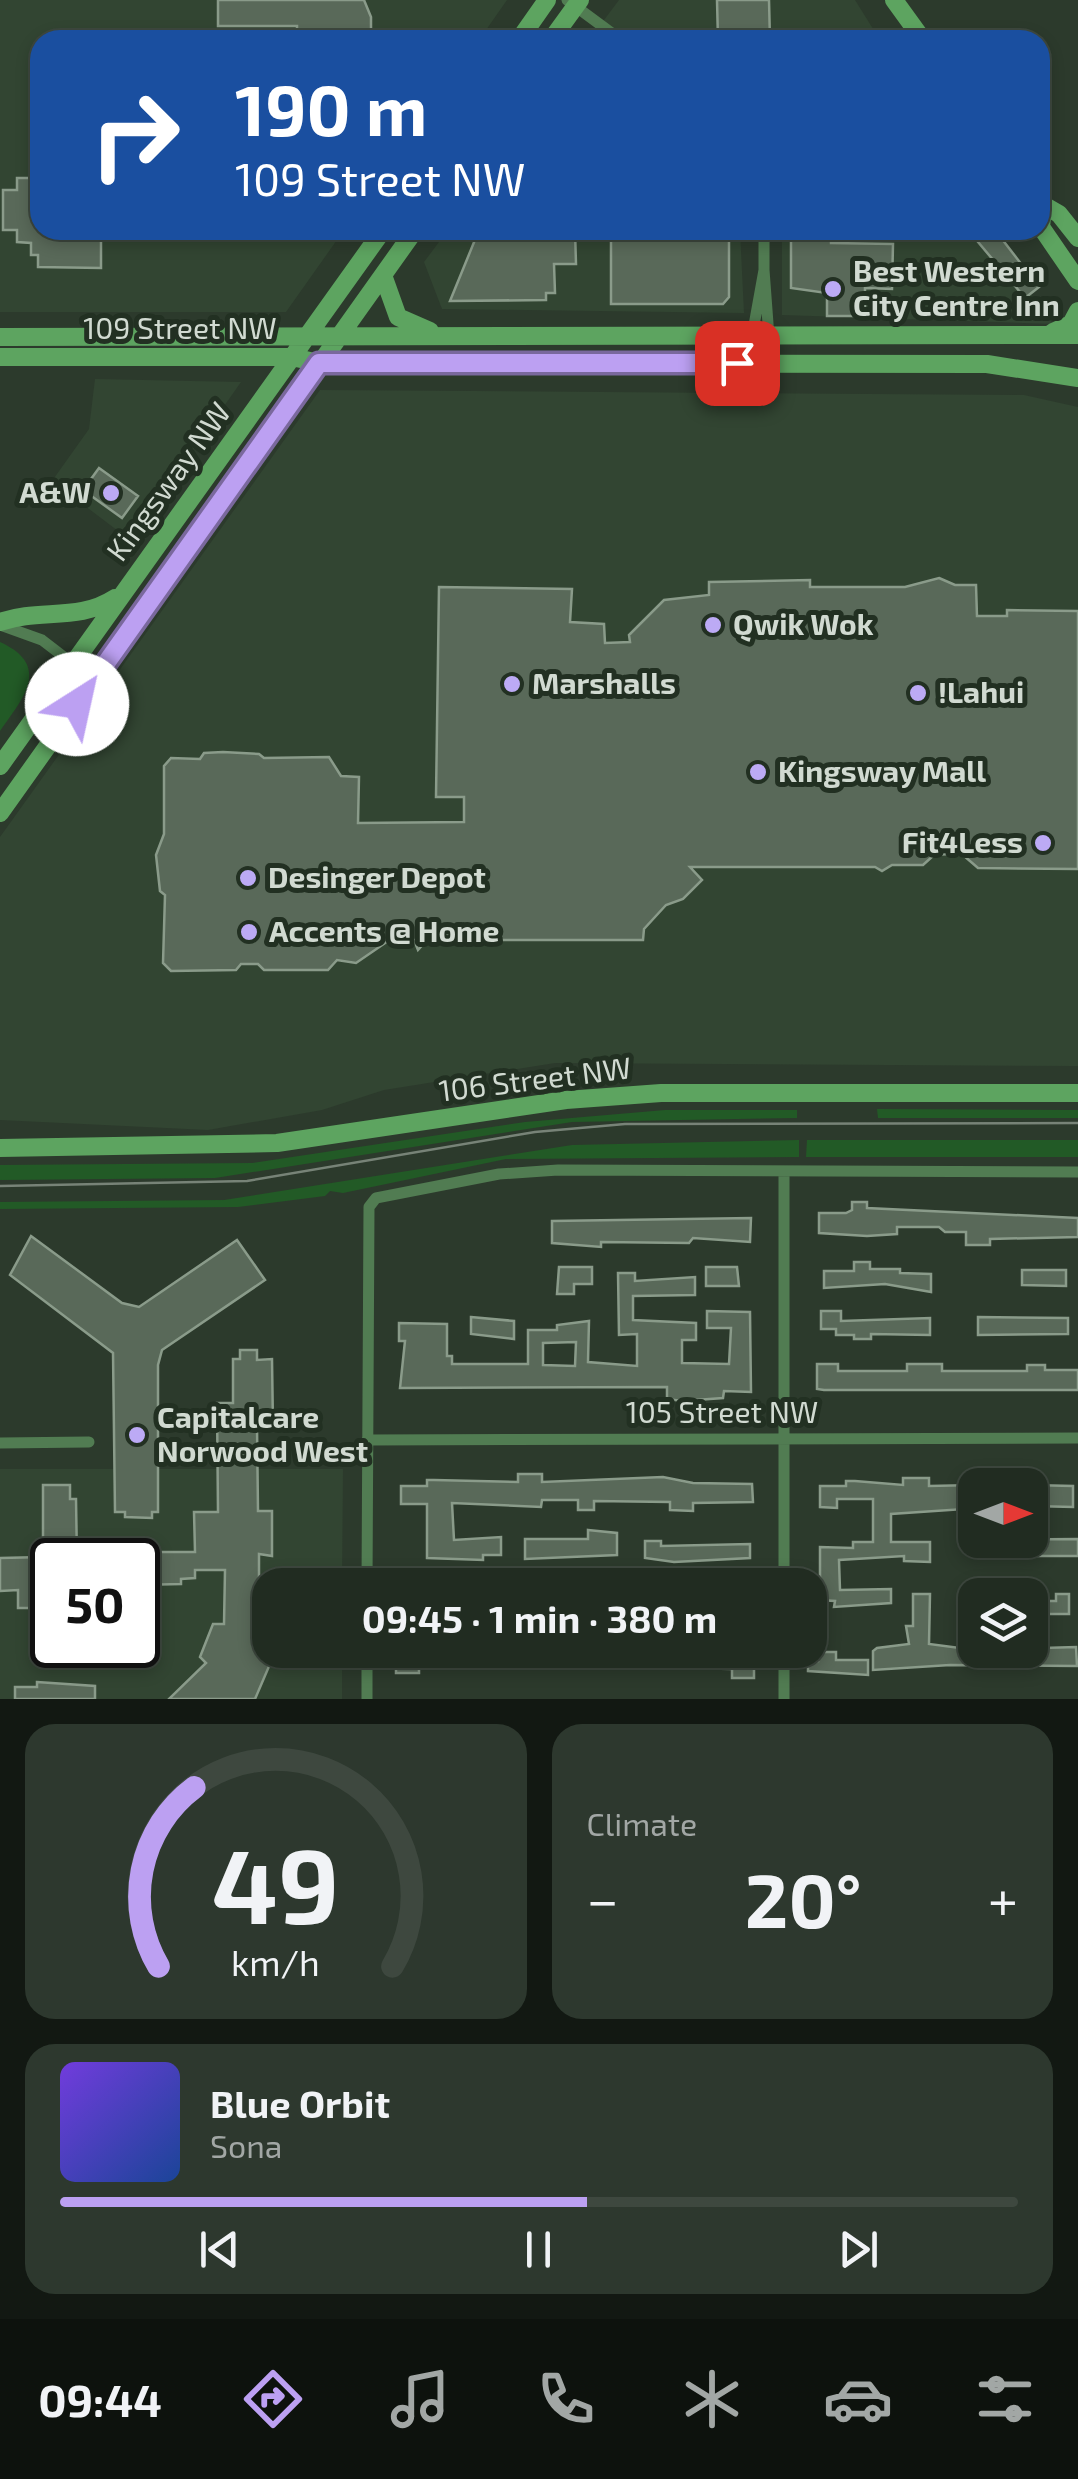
<!DOCTYPE html>
<meta charset="utf-8">
<style>
:root{--surface:#212c21;--page:#2d382e;--text:#f1f3f6;--muted:#a2a7a5;--line:#3e483f;--accent:#bca0f2}
body{margin:0;font-family:"Exo 2",sans-serif;background:var(--page);color:var(--text);height:100vh;display:flex;flex-direction:column;font-size:38px;white-space:nowrap}
*{box-sizing:border-box;margin:0}
p{font-size:32px;color:var(--muted)}
.icon{flex:none;width:55px;height:55px;fill:none;stroke:currentColor;stroke-width:2;stroke-linecap:round;stroke-linejoin:round}
.map{position:relative;height:1699px;overflow:hidden}
.details{display:flex;flex-direction:column;gap:25px;padding:25px;background:#121812;flex:1}
.details>*{flex:none}
.hud{position:absolute;left:30px;top:30px;width:1020px;height:210px;border-radius:30px;box-shadow:0 5px 15px #0003,0 0 0 2px var(--line);background:#1a4fa0;color:#fff;overflow:hidden}
.needle{width:65px;rotate:90deg}
.controls{position:absolute;left:958px;top:1468px;display:grid;gap:20px}
.controls a{display:grid;place-items:center;width:90px;height:90px;border-radius:20px;background:var(--surface);box-shadow:0 5px 15px #0003,0 0 0 2px var(--line);font-size:50px}
.speed{position:absolute;left:30px;top:1538px;display:flex;gap:20px;font-size:50px;font-weight:700;text-align:center}
.speed>*{display:grid;place-content:center;width:130px;height:130px;border-radius:50%;background:var(--surface);box-shadow:0 5px 15px #0003,0 0 0 2px var(--line);line-height:1}
.speed .limit{border:5px solid #111;border-radius:15px;background:#fff;color:#111}
.pin{position:absolute;display:grid;place-items:center;width:85px;height:85px;color:#fff;margin:-42px;border-radius:20px;box-shadow:0 5px 15px #0006}
.me{position:absolute;width:110px;margin:-55px;rotate:35deg;stroke-linejoin:round;filter:drop-shadow(0 0 8px #0008)}
.turn{display:flex;align-items:center;gap:35px;height:210px;padding:0 40px;font-size:45px}
.turn .icon{width:130px;height:130px;stroke-width:2.5}
.turn b{display:block;font-size:70px;line-height:85px}
.big{font-size:75px;font-weight:700;line-height:1.1}
.details .card{flex:1;display:flex;flex-direction:column;justify-content:center;gap:15px;min-width:0;padding:0 35px;border-radius:30px;background:var(--page)}
.details .dial{align-items:center;gap:0}
.dial svg{height:260px;overflow:visible;fill:none;stroke:var(--line);stroke-width:7;stroke-linecap:round;text-anchor:middle}
.dial text{fill:var(--text);stroke:none}
.song{display:flex;align-items:center;gap:30px}
.cover{width:120px;height:120px;border-radius:15px;background:linear-gradient(135deg,hsl(260 70% 55%),hsl(220 70% 35%))}
.played{height:10px;border-radius:5px;background:linear-gradient(90deg,var(--accent) 55%,var(--line) 55%)}
.keys{display:flex;justify-content:space-around;direction:ltr}
.heat{display:flex;justify-content:space-between;align-items:center;font-size:55px;direction:ltr}
.details .tiles{flex:1;display:grid;gap:25px;grid-template-columns:1fr 1fr}
.card:last-child{grid-column:span 2}
.trip{position:absolute;left:252px;top:1568px;width:575px;height:100px;border-radius:30px;background:var(--surface);box-shadow:0 5px 15px #0003,0 0 0 2px var(--line);font-weight:700;line-height:100px;text-align:center}
.menu{display:flex;height:160px;justify-content:space-around;align-items:center;background:#0d120d;color:var(--muted)}
.menu .icon{width:70px;height:70px}
.menu .active{color:var(--accent)}
.menu b{font-size:45px;color:var(--text)}
.map>svg:first-child{display:block}
</style>
<div class="map">
<svg width="1078" height="1699" viewBox="0 0 1078 1699">
<rect width="100%" height="100%" fill="#2c3a2c"/>
<path fill="#324532" fill-rule="evenodd" d="M0 0H507L479 40H40V230H344L286 312H0Z
M619 0H855L880 40H589Z
M448 230H740L744 313 442 309 424 262Z
M782 230H983L1053 324 782 315Z
M95 379 241 382 130 540 52 481 89 429Z
M320 390 1024 395 1078 407V1066L555 1063 384 1090 322 1110 208 1130 0 1120V837Z
M0 1469H343L342 1585H270V1650H342V1699H0ZM52 1560H138V1645H52Z"/>
<path fill="#225a26" d="M0 642C53 666 22 699 0 731Z
M877 1109 1078 1110V1118H878Z
M665 1110H797V1118L572 1122 215 1178 0 1180V1165L252 1163 525 1122Z
M799 1140V1157L506 1159 343 1193 330 1191 325 1196 238 1207 0 1209V1202L224 1200 572 1145Z
M807 1140H1078V1157H806Z"/>
<path fill="#596959" stroke="#8a9b8a" stroke-width="2.5" fill-rule="evenodd" d="M218 0H364L371 17V40H297V26H218Z
M717 0H769L770 40H718Z
M17 178H40V230H101V268L38 267V255H31V243L17 242V230H3V190H17Z
M479 230H575L576 264H554L555 293H546V300L450 301Z
M611 230H729V297L723 304H611Z
M791 230H831V243L893 244 892 289 865 288V316H827V293L791 288Z
M968 230H995L1039 287 1025 298Z
M99 468 138 496 122 518 83 490Z
M939 578 955 585H976L977 616H1007V610L1078 611V869L978 868 963 855 950 854 934 855 923 865H892L882 871 875 867H690L702 880 683 899 666 905 644 929 643 940H427L418 950 414 940 391 939 356 963 337 960 328 970H264L258 964H241L236 970 171 971 163 963 165 895 160 891 156 855 164 834V766L171 758 200 759 204 753 223 752 259 754 264 758 329 757 341 776 359 777 358 823 464 822V797H436L439 587 572 589 570 622 604 624 605 643 630 642 629 635 664 600 709 595V582L810 580V587H905Z
M852 1202H867V1208L1078 1218V1237L990 1239V1245H966V1232H945L939 1227H897V1234L867 1236 819 1233V1213H846L852 1210Z
M751 1218 750 1242 693 1238 689 1243 601 1242V1247L552 1243V1221Z
M31 1236 122 1303 139 1307 237 1240 265 1280 162 1350 158 1365V1512H152V1518L125 1517V1512H115L113 1353 10 1275Z
M854 1262H870V1269H900V1273L931 1274V1292L885 1284 824 1288V1271H854Z
M559 1267H592V1284H574V1294H557Z
M706 1267H737L739 1286H706Z
M1022 1270H1066V1286L1022 1285Z
M618 1273H635V1281L695 1277V1295L633 1296V1320L696 1323V1340H682V1363L729 1364 731 1328H707V1311L750 1312 751 1392 724 1391 723 1398 682 1401 667 1399V1387L400 1388 405 1341H399V1323L447 1324V1356H452V1364H528V1330H557V1325L589 1321 588 1362 637 1366V1334L619 1335ZM576 1342 575 1366 543 1365V1343Z
M821 1311H841V1321L930 1318V1335L871 1334V1339H854V1335H836V1329H821Z
M471 1317 514 1321V1339L471 1334Z
M978 1317 1068 1318V1334L978 1335Z
M240 1350H257V1360L272 1359 273 1426H257L258 1511H272V1556L259 1554V1600H270V1650H276L255 1699H169L206 1663 200 1657 213 1624H224L225 1570H195V1578L181 1579V1584L138 1585V1552H195L194 1512H218L217 1403H233V1359H240Z
M817 1364H838V1371H907V1364H942V1371H1027V1365H1045V1370H1078V1390H824L817 1389Z
M518 1474H542V1482L663 1477 693 1483 752 1484 753 1502 693 1503V1511L670 1510V1502L594 1501V1510H578V1500H542L541 1507 452 1503 454 1540 501 1537V1555H483V1560L427 1558V1504H401V1486H427V1480H434L518 1482Z
M903 1478H929V1486L975 1485V1516H964V1509L891 1514V1542H930V1562L904 1561V1556L839 1560 840 1590 891 1589V1603L834 1607 835 1601 820 1600V1547L853 1548V1542H873V1499H837V1508L820 1507V1486H846V1481H855L903 1485Z
M43 1485H70V1499H76L77 1560H52V1608H18V1590L0 1591V1558L43 1557Z
M1030 1485 1073 1486V1507L1032 1506Z
M588 1530 617 1533V1555L525 1559V1539H588Z
M1078 1539V1556H971V1540Z
M645 1541H661V1546L750 1544V1558L674 1562 645 1558Z
M913 1594H930L929 1644 975 1650 1076 1647 1077 1666 950 1665 873 1670V1651L877 1648 909 1644 906 1626H913Z
M1056 1594H1069V1614H1030V1601H1056Z
M396 1650H754V1678H732V1669L640 1667 419 1668V1673H396Z
M818 1652H836V1660H868V1675L808 1671V1661H818Z
M37 1682 95 1686V1699H15V1687H37Z"/>
<g fill="none" stroke-linecap="round" stroke-linejoin="round">
<path stroke="#517c52" stroke-width="11" d="M567 0 621 40
M764 230V270
M747 364 764 270 771 364
M0 625 42 640 94 680
M367 1440 1078 1438
M0 1443 89 1442
M367 1585 369 1207 376 1198 499 1174 558 1170 1078 1172
M784 1585V1171
M367 1650V1699
M784 1650V1699"/>
<path stroke="#5da460" stroke-width="18" d="M894 0 923 40
M519 40 547 0
M551 40 580 0
M1040 203 1059 214 1078 238
M1043 207 1041 227 1078 281
M383 275 398 317 430 331
M1053 332 1071 324 1078 311
M0 337 1078 335
M0 357H292L319 363 987 364 1078 378
M0 622C40 608 78 622 115 598
M0 766 383 230
M0 813 415 230
M0 1148 277 1143 566 1100 661 1093H1078"/>
<path stroke="#778377" stroke-width="2.5" d="M0 1186 247 1181 535 1132 625 1124 1078 1123"/>
</g>
<g fill="none" stroke-linecap="round" stroke-linejoin="round">
<g stroke="#7a689d" stroke-width="25">
<path id="route" d="M77 704 319 363H737"/>
</g>
<use href="#route" stroke="#bca0f2" stroke-width="18"/>
</g>
<g fill="#bcaaf5" stroke="#223022" stroke-width="4">
<circle cx="833" cy="289" r="10"/>
<circle cx="111" cy="493" r="10"/>
<circle cx="713" cy="625" r="10"/>
<circle cx="512" cy="684" r="10"/>
<circle cx="918" cy="693" r="10"/>
<circle cx="758" cy="772" r="10"/>
<circle cx="1043" cy="843" r="10"/>
<circle cx="248" cy="878" r="10"/>
<circle cx="249" cy="932" r="10"/>
<circle cx="137" cy="1435" r="10"/>
</g>
<g text-anchor="middle" stroke-width="10" stroke-linejoin="round" paint-order="stroke">
<g font-size="30" font-weight="bold" fill="#d1dad1" stroke="#223022" text-anchor="start">
<text x="853" y="282">Best Western<tspan x="853" dy="34">City Centre Inn</tspan></text>
<text x="91" y="503" text-anchor="end">A&amp;W</text>
<text x="733" y="635">Qwik Wok</text>
<text x="532" y="694">Marshalls</text>
<text x="938" y="703">!Lahui</text>
<text x="778" y="782">Kingsway Mall</text>
<text x="1023" y="853" text-anchor="end">Fit4Less</text>
<text x="268" y="888">Desinger Depot</text>
<text x="269" y="942">Accents @ Home</text>
<text x="157" y="1428">Capitalcare<tspan x="157" dy="34">Norwood West</tspan></text>
</g>
<g font-size="30" fill="#d1dad1" stroke="#223022">
<text x="180" y="339">109 Street NW</text>
<text transform="translate(169 482) rotate(-54)" y="10">Kingsway NW</text>
<text transform="translate(535 1080) rotate(-7)" y="10">106 Street NW</text>
<text x="722" y="1423">105 Street NW</text>
</g>
</g>
</svg>
<div class="controls">
<a><svg class="needle" viewBox="-14 -14 28 28"><path d="M0-13l5 13h-10z" fill="#e53935"/><path d="M0 13l5-13h-10z" fill="#a2a7a5"/></svg></a>
<a><svg class="icon" aria-label="layers" viewBox="0 0 24 24"><path d="M12 4l9 5-9 5-9-5zM3 14l9 5 9-5"/></svg></a>
</div>
<div class="speed"><div class="limit">50</div></div>
<div class="pin" style="left:737px;top:363px;background:#d93025"><svg class="icon" aria-label="arrive" viewBox="0 0 24 24"><path d="M6 21V4h12l-3 4 3 4H6"/></svg></div>
<svg class="me" style="left:77px;top:704px" viewBox="-20 -20 40 40"><circle r="19" fill="#fff"/><path d="M0-13L10 11 0 6-10 11z" fill="#bca0f2"/></svg>
<div class="trip">09:45 · 1 min · 380 m</div>
<div class="hud">
<div class="turn"><svg class="icon" aria-label="right" viewBox="0 0 24 24"><path d="M7 20v-9h11M14 6l5 5-5 5"/></svg><div><b>190 m</b>109 Street NW</div></div>
</div>
</div>
<section class="details">
<div class="tiles">
<div class="card dial"><svg viewBox="0 0 100 80">
<path d="M14 69A42 42 0 1 1 86 69"/>
<path d="M14 69A42 42 0 0 1 25 14" stroke="#bca0f2"/>
<text x="50" y="56" font-size="32" font-weight="700">49</text>
<text x="50" y="72" font-size="11">km/h</text>
</svg></div>
<div class="card"><p>Climate</p>
<div class="heat"><a>−</a><b class="big">20°</b><a>+</a></div>
</div>
<div class="card">
<div class="song"><i class="cover"></i><div><b>Blue Orbit</b><p>Sona</p></div></div>
<div class="played"></div>
<div class="keys"><svg class="icon" aria-label="previous" viewBox="0 0 24 24"><path d="M18 5L8 12l10 7zM5 5v14"/></svg><svg class="icon" aria-label="pause" viewBox="0 0 24 24"><path d="M8 5v14M16 5v14"/></svg><svg class="icon" aria-label="next" viewBox="0 0 24 24"><path d="M6 5l10 7-10 7zM19 5v14"/></svg></div>
</div>
</div>
</section>
<nav class="menu">
<b>09:44</b>
<svg class="icon active" aria-label="directions" viewBox="0 0 24 24"><path d="M12 3l9 9-9 9-9-9zM9 14v-3h6M13 9l2 2-2 2"/></svg>
<svg class="icon" aria-label="music" viewBox="0 0 24 24"><path d="M9 18V5l10-2v13"/><circle cx="6" cy="18" r="3"/><circle cx="16" cy="16" r="3"/></svg>
<svg class="icon" aria-label="phone" viewBox="0 0 24 24"><path d="M5 4h4l2 5-3 2q2 4 5 5l2-3 5 2v4C11 20 4 13 5 4z"/></svg>
<svg class="icon" aria-label="climate" viewBox="0 0 24 24"><path d="M12 3v18M4 7l16 10M4 17L20 7"/></svg>
<svg class="icon" aria-label="car" viewBox="0 0 24 24"><path d="M5 17H2v-5l4-1 3-4h7l3 4 3 1v5h-3M9 17h6M6 11h13"/><circle cx="7" cy="17" r="2"/><circle cx="17" cy="17" r="2"/></svg>
<svg class="icon" aria-label="filters" viewBox="0 0 24 24"><path d="M4 7h16M4 17h16"/><circle cx="9" cy="7" r="2"/><circle cx="15" cy="17" r="2"/></svg>
</nav>
